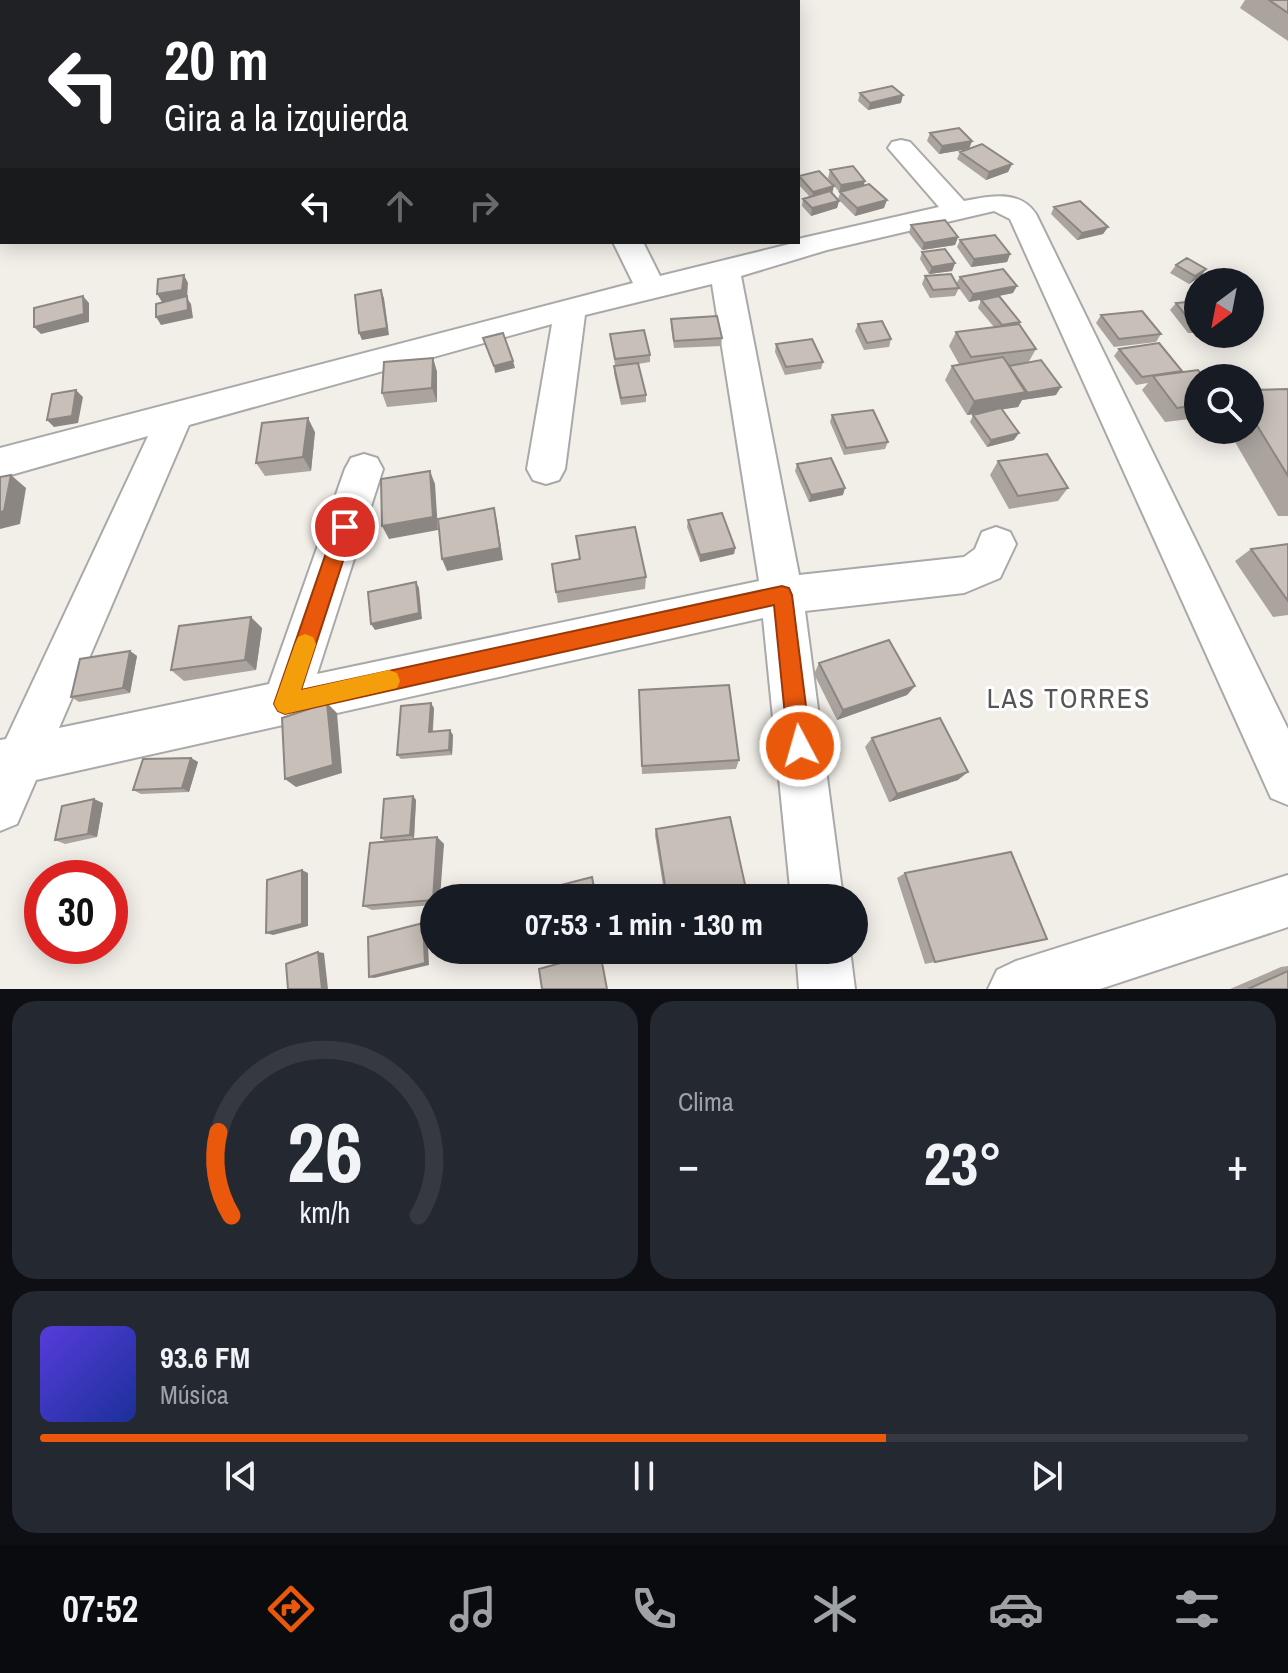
<!DOCTYPE html>
<html lang="es">
<meta charset="utf-8">
<style>
:root{--surface:#171b24;--page:#242831;--text:#f1f3f6;--muted:#9ea1a6;--line:#363941;--accent:#ea580c}
body{margin:0;font-family:"Archivo Narrow",sans-serif;background:var(--page);color:var(--text);height:100vh;display:flex;flex-direction:column;font-size:30px;white-space:nowrap}
*{box-sizing:border-box;margin:0}
p{font-size:26px;color:var(--muted)}
.icon{flex:none;width:44px;height:44px;fill:none;stroke:currentColor;stroke-width:2;stroke-linecap:round;stroke-linejoin:round}
.map{position:relative;height:989px;overflow:hidden}
.panel{display:flex;flex-direction:column;gap:12px;padding:12px;background:#0d0f14;flex:1}
.panel>*{flex:none}
.top-card{position:absolute;left:0px;top:0px;width:800px;height:244px;box-shadow:0 4px 20px #0003;background:#202124;color:#fff;overflow:hidden}
.needle{width:52px;rotate:212deg}
.tools{position:absolute;left:1184px;top:268px;display:grid;gap:16px}
.tools a{display:grid;place-items:center;width:80px;height:80px;border-radius:50%;background:var(--surface);box-shadow:0 4px 20px #0003;font-size:40px}
.speed{position:absolute;left:24px;top:860px;display:flex;gap:16px;font-size:40px;font-weight:700;text-align:center}
.speed>*{display:grid;place-content:center;width:104px;height:104px;border-radius:50%;background:var(--surface);box-shadow:0 4px 20px #0003;line-height:1}
.speed .limit{border:12px solid #d22;background:#fff;color:#111}
.pin{position:absolute;display:grid;place-items:center;width:68px;height:68px;color:#fff;margin:-34px;border:4px solid #fff;border-radius:50%;box-shadow:0 2px 8px #0007}
.me{position:absolute;width:88px;margin:-44px;rotate:354deg;stroke-linejoin:round;filter:drop-shadow(0 0 6px #0008)}
.turn{display:flex;align-items:center;gap:28px;height:168px;padding:0 32px;font-size:36px}
.turn .icon{width:104px;height:104px;stroke-width:2.5}
.turn b{display:block;font-size:56px;line-height:68px}
.lanes{display:flex;align-items:center;height:76px;padding:0 32px;background:#0003;justify-content:center;gap:40px;direction:ltr}
.lanes .off{opacity:.35}
.big{font-size:60px;font-weight:700;line-height:1.1}
.panel .tile{flex:1;display:flex;flex-direction:column;justify-content:center;gap:12px;min-width:0;padding:0 28px;border-radius:24px;background:var(--page)}
.panel .dial{align-items:center;gap:0}
.dial svg{height:208px;overflow:visible;fill:none;stroke:var(--line);stroke-width:7;stroke-linecap:round;text-anchor:middle}
.dial text{fill:var(--text);stroke:none}
.song{display:flex;align-items:center;gap:24px}
.cover{width:96px;height:96px;border-radius:12px;background:linear-gradient(135deg,hsl(250 70% 55%),hsl(230 70% 35%))}
.played{height:8px;border-radius:4px;background:linear-gradient(90deg,var(--accent) 70%,var(--line) 70%)}
.keys{display:flex;justify-content:space-around;direction:ltr}
.heat{display:flex;justify-content:space-between;align-items:center;font-size:44px;direction:ltr}
.panel .tiles{flex:1;display:grid;gap:12px;grid-template-columns:1fr 1fr}
.tile:last-child{grid-column:span 2}
.trip{position:absolute;left:420px;top:884px;width:448px;height:80px;border-radius:40px;background:var(--surface);box-shadow:0 4px 20px #0003;font-weight:700;line-height:80px;text-align:center}
.dock{display:flex;height:128px;justify-content:space-around;align-items:center;background:#090b0e;color:var(--muted)}
.dock .icon{width:56px;height:56px}
.dock .active{color:var(--accent)}
.dock b{font-size:36px;color:var(--text)}
.map>svg:first-child{display:block}
</style>
<div class="map">
<svg width="1288" height="989" viewBox="0 0 1288 989">
<rect width="100%" height="100%" fill="#f2efe9"/>
<g fill="none" stroke-linecap="round" stroke-linejoin="round">
<g stroke="#a9a9a9" stroke-width="4">
<path id="street" d="M901 140 910 142 964 201C989 196 1019 189 1036 214L1288 729V805L1271 798 1010 219 994 211 827 250 741 276 799 575 964 557 975 549 982 532 996 527 1010 532 1016 544 1000 578 964 593 805 611 843 898H791L763 618 36 780 17 824 0 831V740L6 739 148 436 0 478V448L633 283 613 242H643L660 276 798 242V239L939 207 888 148 892 142ZM712 284 759 581 317 674 383 469 377 458 364 454 351 458 345 469 269 684 59 728 189 425 552 324 527 469 533 480 546 484 559 480 565 469 585 315Z
M1288 875V927L1100 989H988L997 970 1016 961Z
M796 950H850L855 989H799Z"/>
</g>
<use href="#street" fill="#fff" fill-rule="evenodd"/>
</g>
<path fill="#aba49e" d="M1245 0H1288V41L1240 8Z
M860 93 901 103 868 110 858 101Z
M930 133 972 141 969 148 1012 164 1008 172 986 180 957 159 960 152 966 149 939 154 927 141Z
M830 170 863 185 884 208 855 216 838 199 840 193 828 178Z
M799 176 832 193 839 201 837 208 811 216 802 206 803 199 810 197 798 184Z
M1054 207 1108 227 1103 234 1077 240 1051 214Z
M911 225 958 237 955 245 922 250 909 233Z
M960 240 1010 254 1007 262 971 267 957 247Z
M922 252 955 263 952 271 929 274 920 259Z
M1176 265 1206 269 1201 276 1189 284 1170 273Z
M925 276 959 288 955 296 930 298 922 284Z
M960 277 1013 293 969 302 956 284Z
M981 300 1019 324 1036 349 1028 363 1056 395 1022 400 1018 407 1002 409 1014 440 987 447 970 422 973 415 982 413 967 415 945 380 952 366 959 364 949 346 956 332 994 327 978 308Z
M1198 301V333H1188L1170 310 1176 303Z
M1101 315 1161 334 1156 342 1114 347 1096 323Z
M671 319 722 338 721 346 674 348 671 326Z
M858 324 891 339 889 347 864 350 855 331Z
M610 334 650 355V362L638 364 646 395V402L621 405 614 373 615 365Z
M776 344 823 362 821 369 785 375 775 352Z
M1119 349 1182 371 1181 373 1198 378V418L1165 422 1142 390 1148 383 1136 385 1114 356Z
M433 358 437 372V402L387 407 382 393Z
M1288 389V516H1278L1228 430H1250V390Z
M832 415 888 442 885 449 844 455 830 422Z
M315 432 311 471 265 476 256 463Z
M998 461 1068 488 1058 501 1009 509 990 475Z
M797 464 843 495 809 502 795 471Z
M688 520 735 548 734 554 700 562 687 527Z
M1288 544V615L1273 617 1235 561 1251 549Z
M646 577 645 589 558 603 556 592Z
M262 628 256 670 184 681 171 670Z
M130 651 137 656 130 693 79 702 71 697Z
M819 663 915 686 907 695 837 720 814 674Z
M639 690 739 760 736 769 642 774Z
M434 708 433 732 453 735 452 755 401 759 397 755Z
M872 738 958 780 889 802 865 747Z
M191 758 198 762 189 792 141 794 133 790Z
M413 796 416 800 414 838 385 841 381 838Z
M103 803 97 837 65 844 55 840Z
M656 829 748 898H665L655 835Z
M437 837 444 844 434 898V905L372 910 363 906Z
M905 873 1047 939 925 964 897 878Z
M1288 966V989H1230L1281 967Z"/>
<path fill="#8b8681" d="M903 95 901 103 868 110 870 103Z
M972 141 969 149 939 154 942 146Z
M1012 164 1008 172 986 180 989 172Z
M865 181 863 188 839 193 841 185Z
M834 186 832 194 812 199 813 192Z
M887 200 884 208 855 216 857 208Z
M839 201 837 208 811 216 812 208Z
M1108 227 1103 234 1077 240 1082 233Z
M958 237 955 245 922 250 924 243Z
M1010 254 1007 262 971 267 974 259Z
M955 263 952 271 929 274 932 267Z
M1206 269 1201 276 1189 284 1195 276Z
M184 275 188 283 187 298 191 304 193 318 161 325 156 317 162 302 157 294Z
M1017 286 1013 293 969 302 973 294Z
M381 290 384 298 389 335 362 340 359 333Z
M83 296 89 303V322L41 334 34 327Z
M433 358 437 372V402L432 388Z
M513 361 515 368 495 373 494 366Z
M1061 387 1056 395 1022 400 1018 407 967 415 974 401Z
M76 390 83 397 78 423 54 427 47 420Z
M308 418 315 432 311 471 303 457Z
M1019 433 1014 440 987 447 991 440Z
M430 471 435 484 438 530 389 539 382 526Z
M11 475 26 488 20 524 0 529V512Z
M845 488 843 495 809 502 811 495Z
M494 508 497 521 503 560 447 571 442 559Z
M735 548 734 554 700 562V555Z
M416 582 419 588 422 619 375 630 371 624Z
M251 617 262 628 256 670 245 660Z
M130 651 137 656 130 693 123 688Z
M915 686 907 695 837 720 843 710Z
M327 703 337 713 342 773 296 787 285 779Z
M431 703 434 708 432 737 429 732Z
M450 730 453 735 452 755 449 750Z
M191 758 198 762 189 792 182 788Z
M968 772 958 780 889 802 897 794Z
M413 796 416 800 414 838 410 835Z
M94 799 103 803 97 837 88 834Z
M437 837 444 844 440 898H434V900H433Z
M302 870 308 873V926L273 935 266 933Z
M423 923 427 925 429 965 374 978 369 977Z
M567 950H580L547 959 544 956Z
M318 952 324 953 328 989H322Z"/>
<path fill="#c7bfb8" stroke="#8b8681" stroke-width="2" d="M1269 0H1288V13Z
M892 86 903 95 870 103 860 93Z
M959 128 972 141 942 146 930 133Z
M982 144 1012 164 989 172 960 152Z
M853 166 865 181 841 185 830 170Z
M819 171 834 186 813 192 799 176Z
M869 184 887 200 857 208 840 192Z
M830 191 839 201 812 208 803 199Z
M1080 201 1108 227 1082 233 1054 207Z
M945 220 958 237 924 243 911 225Z
M995 235 1010 254 974 259 960 240Z
M945 249 955 263 932 267 922 252Z
M1187 258 1206 269 1195 276 1176 265Z
M1003 269 1017 286 973 294 960 277Z
M951 274 959 288 933 290 925 276Z
M184 275 182 290 157 294 158 279Z
M381 290 387 328 359 333 355 295Z
M83 296 84 314 34 327V308Z
M187 296 188 310 156 317V304Z
M999 296 1020 322 1002 325 981 300Z
M1198 301V326H1194L1176 303Z
M1142 311 1161 334 1119 339 1101 315Z
M717 316 722 338 674 341 671 319Z
M882 321 891 339 867 343 858 324Z
M1019 324 1036 349 971 357 956 332Z
M644 330 650 355 615 359 610 334Z
M503 333 513 361 494 366 483 338Z
M812 339 823 362 786 367 776 344Z
M1159 343 1182 371 1142 377 1119 349Z
M1003 357 1027 392 974 401 952 366Z
M433 358 432 388 382 393 384 362Z
M1041 360 1061 387 1026 393 1009 366Z
M638 363 646 395 621 398 614 366Z
M1198 370 1204 378H1198V405L1177 408 1153 376Z
M1288 389V476L1250 414V390Z
M76 390 72 416 47 420 52 394Z
M1001 408 1019 433 991 440 973 415Z
M873 410 888 442 846 448 832 415Z
M308 418 303 457 256 463 262 423Z
M1047 454 1068 488 1018 496 998 461Z
M831 458 845 488 811 495 797 464Z
M430 471 433 517 382 526 381 479Z
M11 475 4 511 0 512V477Z
M494 508 500 548 442 559 438 519Z
M722 513 735 548 700 555 688 520Z
M635 527 646 577 556 592 552 564 580 559 576 536Z
M1288 544V601L1251 549Z
M416 582 419 613 371 624 368 592Z
M251 617 245 660 171 670 179 626Z
M889 640 915 686 843 710 819 663Z
M130 651 123 688 71 697 80 659Z
M729 685 739 760 642 766 639 690Z
M327 703 333 765 285 779 282 718Z
M431 703 429 732 450 730 449 750 397 755 401 706Z
M940 718 968 772 897 794 872 738Z
M191 758 182 788 133 790 143 759Z
M413 796 410 835 381 838 384 799Z
M94 799 88 834 55 840 62 806Z
M730 817 748 898H667L656 829Z
M437 837 433 900 363 906 370 843Z
M1011 852 1047 939 935 962 905 873Z
M302 870V924L266 933 267 880Z
M592 877 596 898H535L534 892Z
M423 923 425 963 369 977 368 937Z
M543 950H567L544 956Z
M318 952 322 989H288L286 964Z
M600 952 607 989H542L539 969Z
M1288 971V989H1248Z"/>
<path fill="#ea580c" stroke="#983908" stroke-width="2" d="M345 519 351 522 354 527 301 690 782 586 789 588 792 595 811 746 808 754 800 757 792 754 788 746 774 605 285 714 278 711 274 704 335 527 338 522Z"/>
<path fill="#f59e0b" d="M305 634 313 637 316 644 301 690 389 670 397 673 400 681 397 688 285 714 278 711 274 704 295 644 298 637Z"/>
<g text-anchor="middle" stroke-width="6" stroke-linejoin="round" paint-order="stroke">
<g font-size="28" letter-spacing="2" fill="#555" stroke="#fff">
<text x="1069" y="708">LAS TORRES</text>
</g>
</g>
</svg>
<div class="tools">
<a><svg class="needle" viewBox="-14 -14 28 28"><path d="M0-13l5 13h-10z" fill="#e53935"/><path d="M0 13l5-13h-10z" fill="#9ea1a6"/></svg></a>
<a><svg class="icon" aria-label="search" viewBox="0 0 24 24"><circle cx="10" cy="10" r="6"/><path d="M15 15l6 6"/></svg></a>
</div>
<div class="speed"><div class="limit">30</div></div>
<div class="pin" style="left:345px;top:527px;background:#d93025"><svg class="icon" aria-label="arrive" viewBox="0 0 24 24"><path d="M6 21V4h12l-3 4 3 4H6"/></svg></div>
<svg class="me" style="left:800px;top:746px" viewBox="-20 -20 40 40"><circle r="17" fill="#ea580c" stroke="#fff" stroke-width="3"/><path d="M0-11L8 9 0 5-8 9z" fill="#fff"/></svg>
<div class="trip">07:53 · 1 min · 130 m</div>
<div class="top-card">
<div class="turn"><svg class="icon" aria-label="left" viewBox="0 0 24 24"><path d="M17 20v-9H6M10 6l-5 5 5 5"/></svg><div><b>20 m</b>Gira a la izquierda</div></div>
<div class="lanes"><svg class="icon" aria-label="left" viewBox="0 0 24 24"><path d="M17 20v-9H6M10 6l-5 5 5 5"/></svg><svg class="icon off" aria-label="ahead" viewBox="0 0 24 24"><path d="M12 20V5M6 11l6-6 6 6"/></svg><svg class="icon off" aria-label="right" viewBox="0 0 24 24"><path d="M7 20v-9h11M14 6l5 5-5 5"/></svg></div>
</div>
</div>
<section class="panel">
<div class="tiles">
<div class="tile dial"><svg viewBox="0 0 100 80">
<path d="M14 69A42 42 0 1 1 86 69"/>
<path d="M14 69A42 42 0 0 1 9 37" stroke="#ea580c"/>
<text x="50" y="56" font-size="32" font-weight="700">26</text>
<text x="50" y="72" font-size="11">km/h</text>
</svg></div>
<div class="tile"><p>Clima</p>
<div class="heat"><a>−</a><b class="big">23°</b><a>+</a></div>
</div>
<div class="tile">
<div class="song"><i class="cover"></i><div><b>93.6 FM</b><p>Música</p></div></div>
<div class="played"></div>
<div class="keys"><svg class="icon" aria-label="previous" viewBox="0 0 24 24"><path d="M18 5L8 12l10 7zM5 5v14"/></svg><svg class="icon" aria-label="pause" viewBox="0 0 24 24"><path d="M8 5v14M16 5v14"/></svg><svg class="icon" aria-label="next" viewBox="0 0 24 24"><path d="M6 5l10 7-10 7zM19 5v14"/></svg></div>
</div>
</div>
</section>
<nav class="dock">
<b>07:52</b>
<svg class="icon active" aria-label="directions" viewBox="0 0 24 24"><path d="M12 3l9 9-9 9-9-9zM9 14v-3h6M13 9l2 2-2 2"/></svg>
<svg class="icon" aria-label="music" viewBox="0 0 24 24"><path d="M9 18V5l10-2v13"/><circle cx="6" cy="18" r="3"/><circle cx="16" cy="16" r="3"/></svg>
<svg class="icon" aria-label="phone" viewBox="0 0 24 24"><path d="M5 4h4l2 5-3 2q2 4 5 5l2-3 5 2v4C11 20 4 13 5 4z"/></svg>
<svg class="icon" aria-label="climate" viewBox="0 0 24 24"><path d="M12 3v18M4 7l16 10M4 17L20 7"/></svg>
<svg class="icon" aria-label="car" viewBox="0 0 24 24"><path d="M5 17H2v-5l4-1 3-4h7l3 4 3 1v5h-3M9 17h6M6 11h13"/><circle cx="7" cy="17" r="2"/><circle cx="17" cy="17" r="2"/></svg>
<svg class="icon" aria-label="filters" viewBox="0 0 24 24"><path d="M4 7h16M4 17h16"/><circle cx="9" cy="7" r="2"/><circle cx="15" cy="17" r="2"/></svg>
</nav>
